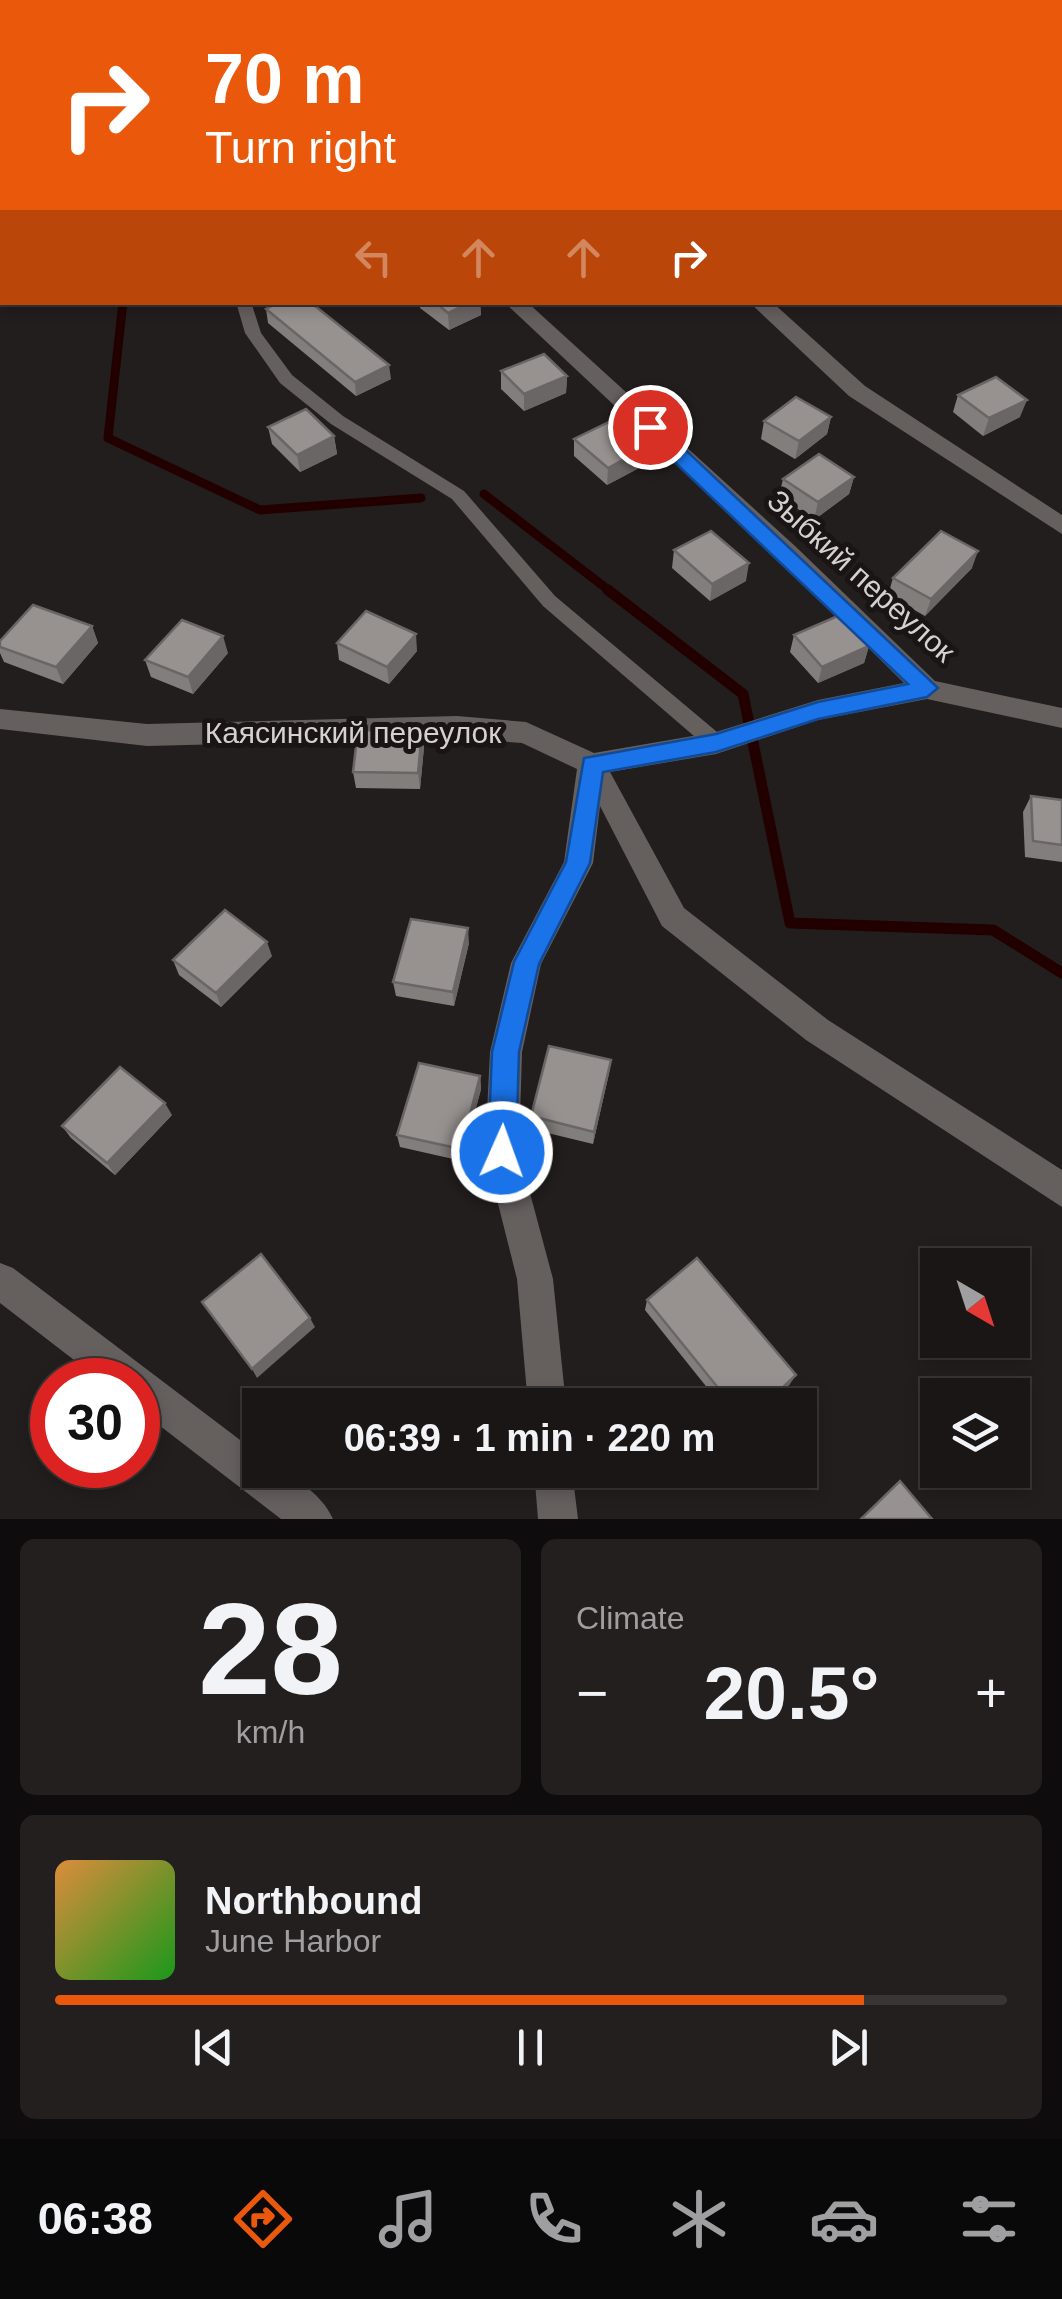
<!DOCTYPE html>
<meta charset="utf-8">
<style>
:root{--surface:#1a1616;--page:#231f1f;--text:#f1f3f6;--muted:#9f9fa1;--line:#383535;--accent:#ea580c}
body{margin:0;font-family:Helvetica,sans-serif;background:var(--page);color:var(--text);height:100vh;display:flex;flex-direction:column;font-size:38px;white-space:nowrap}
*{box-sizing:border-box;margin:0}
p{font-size:32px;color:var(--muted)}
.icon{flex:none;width:55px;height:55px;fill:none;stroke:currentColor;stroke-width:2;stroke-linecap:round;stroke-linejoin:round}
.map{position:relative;height:1519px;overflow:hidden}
.details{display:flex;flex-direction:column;gap:20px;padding:20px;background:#0e0c0c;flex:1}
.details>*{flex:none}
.guide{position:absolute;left:0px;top:0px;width:1062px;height:305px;box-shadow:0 5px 15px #0003,0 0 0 2px var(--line);background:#ea580c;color:#fff;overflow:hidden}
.needle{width:65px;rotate:141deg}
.buttons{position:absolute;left:920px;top:1248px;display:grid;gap:20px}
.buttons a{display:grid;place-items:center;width:110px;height:110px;border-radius:0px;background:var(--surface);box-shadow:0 5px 15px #0003,0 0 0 2px var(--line);font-size:50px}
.speed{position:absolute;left:30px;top:1358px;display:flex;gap:20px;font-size:50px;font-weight:700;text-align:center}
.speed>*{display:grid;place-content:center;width:130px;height:130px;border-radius:50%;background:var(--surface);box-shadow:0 5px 15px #0003,0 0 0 2px var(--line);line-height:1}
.speed .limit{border:15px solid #d22;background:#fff;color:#111}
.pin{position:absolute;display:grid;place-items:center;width:85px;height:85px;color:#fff;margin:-42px;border:5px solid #fff;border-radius:50%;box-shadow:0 2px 10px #0007}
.me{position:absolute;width:110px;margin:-55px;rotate:2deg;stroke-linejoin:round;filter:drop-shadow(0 0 8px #0008)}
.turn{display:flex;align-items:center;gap:35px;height:210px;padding:0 40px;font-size:45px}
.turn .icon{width:130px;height:130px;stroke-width:2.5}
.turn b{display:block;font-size:70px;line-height:85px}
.lanes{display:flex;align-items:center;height:95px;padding:0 40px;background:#0003;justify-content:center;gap:50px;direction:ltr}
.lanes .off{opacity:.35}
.big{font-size:75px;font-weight:700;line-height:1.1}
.details .card{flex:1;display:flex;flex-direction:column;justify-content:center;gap:15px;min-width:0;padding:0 35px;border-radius:15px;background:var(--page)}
.details .dial{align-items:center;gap:0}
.dial b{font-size:130px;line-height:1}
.song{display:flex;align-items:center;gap:30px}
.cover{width:120px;height:120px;border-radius:15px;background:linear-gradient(135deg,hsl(30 70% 55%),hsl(120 70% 35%))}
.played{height:10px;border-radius:5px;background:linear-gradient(90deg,var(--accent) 85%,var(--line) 85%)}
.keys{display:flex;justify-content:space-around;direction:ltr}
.heat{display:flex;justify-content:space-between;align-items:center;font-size:55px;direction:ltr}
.details .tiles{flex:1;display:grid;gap:20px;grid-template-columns:1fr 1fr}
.card:last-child{grid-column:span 2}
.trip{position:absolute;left:242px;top:1388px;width:575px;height:100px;border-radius:0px;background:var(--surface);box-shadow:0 5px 15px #0003,0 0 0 2px var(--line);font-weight:700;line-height:100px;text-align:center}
.tab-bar{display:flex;height:160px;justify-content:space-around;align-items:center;background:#0a0909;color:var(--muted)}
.tab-bar .icon{width:70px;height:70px}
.tab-bar .active{color:var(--accent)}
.tab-bar b{font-size:45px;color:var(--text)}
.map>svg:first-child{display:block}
</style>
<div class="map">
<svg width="1062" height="1519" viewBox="0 0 1062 1519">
<rect width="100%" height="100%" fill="#231e1e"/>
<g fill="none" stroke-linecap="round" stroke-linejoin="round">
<path stroke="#200" stroke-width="9" d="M123 302 108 438 260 510 421 498
M484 494 611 592"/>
<path stroke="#200" stroke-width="11" d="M608 590 743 694 790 923 993 930 1062 973"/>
<path fill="#655f5e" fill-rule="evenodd" d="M236 302H251L261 333 292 375 343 416 464 491 555 596 723 737 726 743 723 749H709L543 606 452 499 331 424 280 383 245 333Z"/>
<path fill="#655f5e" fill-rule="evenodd" d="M504 302H527L795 546 935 681 1062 708V728L927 699 818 720 716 754 610 772 684 908 828 1020 1062 1170V1207L806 1040 662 926 600 806 593 863 541 964 522 1052 519 1152 553 1279 566 1405H528L517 1279 485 1152 490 1052 511 963 564 862 577 769 522 743 457 738 147 746 0 729V709L147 724 457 716 526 722 594 753 716 732 818 700 904 683 777 558Z
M534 1470H572L578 1519H538Z"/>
<path fill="#655f5e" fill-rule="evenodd" d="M169 0H185L186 2H170Z
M749 302H772L865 386 1062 515V534L849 396Z
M0 1263 13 1268 260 1455V1470C288 1470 322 1493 333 1519H281L138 1409V1380H100L0 1303Z"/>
</g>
<path fill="#827e7c" d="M420 302H480L481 315 449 330 420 308Z
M266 309 391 379 356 396 268 323Z
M501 371 567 376 566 393 524 411 501 389Z
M958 395 1020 417 983 436 953 412Z
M831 417 827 434 795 459 761 439 764 421Z
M268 427 334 436 337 454 300 472 272 444Z
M574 439 643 449 641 467 607 485 574 456Z
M854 477 849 494 814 520 779 496 783 479Z
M674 550 746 581 710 601 672 568Z
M972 568 925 616 888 595 893 578Z
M92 626 98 643 63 684 4 662 0 653V641Z
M794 635 869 646 864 663 818 683 790 652Z
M337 643 417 651 389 684 339 660Z
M228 653 193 694 151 677 145 660Z
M424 747 420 789 356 788 353 772Z
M1031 796 1062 800V862L1025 857 1023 812Z
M469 943 454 1006 396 996 393 982Z
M272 956 221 1007 179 975 173 960Z
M611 1060 609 1073 593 1144 531 1129V1116Z
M480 1076 481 1089 462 1161 400 1147 397 1135Z
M172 1115 115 1175 71 1138 62 1126Z
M647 1300 790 1384 768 1405H721L645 1310Z"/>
<path fill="#6a6665" d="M470 302H480L481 315 449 330 448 313Z
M389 365 391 379 356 396 355 382Z
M567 376 566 393 524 411V394Z
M1027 400 1020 417 983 436 989 418Z
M831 417 827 434 795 459 799 441Z
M334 436 337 454 300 472 297 455Z
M643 449 641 467 607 485 608 468Z
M854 477 849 494 814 520 818 502Z
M978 551 972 568 925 616 931 599Z
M749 563 746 581 710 601 712 584Z
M92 626 98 643 63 684 56 667Z
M416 634 417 651 389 684 387 667Z
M223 636 228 653 193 694 188 677Z
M869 646 864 663 818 683 822 667Z
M422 731 424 747 420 789 418 773Z
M468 928 469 943 454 1006 453 992Z
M267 942 272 956 221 1007 216 993Z
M611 1060 609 1073 593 1144 594 1132Z
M480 1076 481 1089 462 1161 461 1149Z
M165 1103 172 1115 115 1175 107 1163Z
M310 1318 315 1327 257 1378 252 1369Z
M796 1375 790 1384 768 1405H764Z"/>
<path fill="#979290" stroke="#6a6665" stroke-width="2.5" d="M60 0H105L107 2 114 0 119 2H62Z
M279 302H310L389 365 355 382 266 309Z
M435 302H470L448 313Z
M544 354 567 376 524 394 501 371Z
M996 377 1027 400 989 418 958 395Z
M796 397 831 417 799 441 764 421Z
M306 409 334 436 297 455 268 427Z
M609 422 643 449 608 468 574 439Z
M819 454 854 477 818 502 783 479Z
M711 531 749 563 712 584 674 550Z
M941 531 978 551 931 599 893 578Z
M33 605 92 626 56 667 0 647V641Z
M366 611 416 634 387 667 337 643Z
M840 615 869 646 822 667 794 635Z
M182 620 223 636 188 677 145 660Z
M358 730 422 731 418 773 353 772Z
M1031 796 1062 800V845L1033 841Z
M225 910 267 942 216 993 173 960Z
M411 919 468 928 453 992 393 982Z
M549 1046 611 1060 594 1132 531 1116Z
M419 1063 480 1076 461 1149 397 1135Z
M120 1067 165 1103 107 1163 62 1126Z
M261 1254 310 1318 252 1369 202 1302Z
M697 1258 796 1375 764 1405H732L647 1300Z
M900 1481 932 1519H861Z"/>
<path fill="#1a73e8" stroke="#114b97" stroke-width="2.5" d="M650 421 657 423 938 688 927 697 818 719 716 752 603 772 590 863 539 964 519 1052 516 1152 512 1162 502 1166 492 1162 488 1152 492 1052 514 962 566 862 584 758 716 734 818 702 908 684 643 432 641 427Z"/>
<g text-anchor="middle" stroke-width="10" stroke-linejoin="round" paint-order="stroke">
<g font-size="30" fill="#d4d1d0" stroke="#1a1514">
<text transform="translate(861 576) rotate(42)" y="10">Зыбкий переулок</text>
<text x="353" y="743">Каясинский переулок</text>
</g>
</g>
</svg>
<div class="buttons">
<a><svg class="needle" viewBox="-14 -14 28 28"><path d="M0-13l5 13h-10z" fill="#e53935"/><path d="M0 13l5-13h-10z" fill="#9f9fa1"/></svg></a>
<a><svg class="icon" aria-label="layers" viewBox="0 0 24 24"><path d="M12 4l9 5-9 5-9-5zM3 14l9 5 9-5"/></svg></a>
</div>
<div class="speed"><div class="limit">30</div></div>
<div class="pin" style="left:650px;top:427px;background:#d93025"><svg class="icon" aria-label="arrive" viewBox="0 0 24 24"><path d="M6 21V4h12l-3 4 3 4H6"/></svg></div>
<svg class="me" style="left:502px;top:1152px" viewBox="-20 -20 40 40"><circle r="17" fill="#1a73e8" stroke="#fff" stroke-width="3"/><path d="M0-11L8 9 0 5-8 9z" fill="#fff"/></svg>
<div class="trip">06:39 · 1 min · 220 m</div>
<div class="guide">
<div class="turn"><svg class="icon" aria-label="right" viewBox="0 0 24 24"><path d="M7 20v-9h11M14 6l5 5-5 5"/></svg><div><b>70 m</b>Turn right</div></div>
<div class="lanes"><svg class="icon off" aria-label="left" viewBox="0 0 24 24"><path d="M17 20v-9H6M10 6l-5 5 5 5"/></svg><svg class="icon off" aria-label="ahead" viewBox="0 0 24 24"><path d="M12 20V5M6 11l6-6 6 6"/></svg><svg class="icon off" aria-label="ahead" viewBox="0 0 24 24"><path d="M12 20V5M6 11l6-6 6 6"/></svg><svg class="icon" aria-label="right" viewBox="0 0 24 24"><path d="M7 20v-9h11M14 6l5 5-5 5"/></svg></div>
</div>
</div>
<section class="details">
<div class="tiles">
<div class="card dial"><b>28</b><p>km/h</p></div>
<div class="card"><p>Climate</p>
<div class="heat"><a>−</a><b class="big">20.5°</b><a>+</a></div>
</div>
<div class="card">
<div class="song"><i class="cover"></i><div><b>Northbound</b><p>June Harbor</p></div></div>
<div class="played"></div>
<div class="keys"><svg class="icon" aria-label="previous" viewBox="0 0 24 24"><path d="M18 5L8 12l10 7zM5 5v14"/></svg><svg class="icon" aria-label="pause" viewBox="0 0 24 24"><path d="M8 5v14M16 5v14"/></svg><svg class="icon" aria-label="next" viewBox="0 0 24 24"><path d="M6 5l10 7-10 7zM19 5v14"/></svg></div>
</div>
</div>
</section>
<nav class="tab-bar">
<b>06:38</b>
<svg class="icon active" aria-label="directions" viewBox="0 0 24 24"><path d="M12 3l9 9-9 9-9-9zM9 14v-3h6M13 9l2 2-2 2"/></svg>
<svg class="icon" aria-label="music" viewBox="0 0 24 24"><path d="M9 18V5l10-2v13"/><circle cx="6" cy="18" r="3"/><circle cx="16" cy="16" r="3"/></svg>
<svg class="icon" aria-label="phone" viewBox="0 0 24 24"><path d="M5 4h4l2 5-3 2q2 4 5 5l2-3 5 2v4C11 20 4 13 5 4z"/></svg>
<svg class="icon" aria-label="climate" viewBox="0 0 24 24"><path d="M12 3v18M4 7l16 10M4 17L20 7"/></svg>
<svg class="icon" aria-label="car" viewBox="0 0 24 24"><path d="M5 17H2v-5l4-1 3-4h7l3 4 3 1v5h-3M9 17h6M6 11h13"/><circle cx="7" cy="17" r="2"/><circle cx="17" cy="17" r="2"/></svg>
<svg class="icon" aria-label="filters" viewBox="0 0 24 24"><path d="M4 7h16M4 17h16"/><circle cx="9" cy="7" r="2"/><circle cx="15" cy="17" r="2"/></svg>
</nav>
